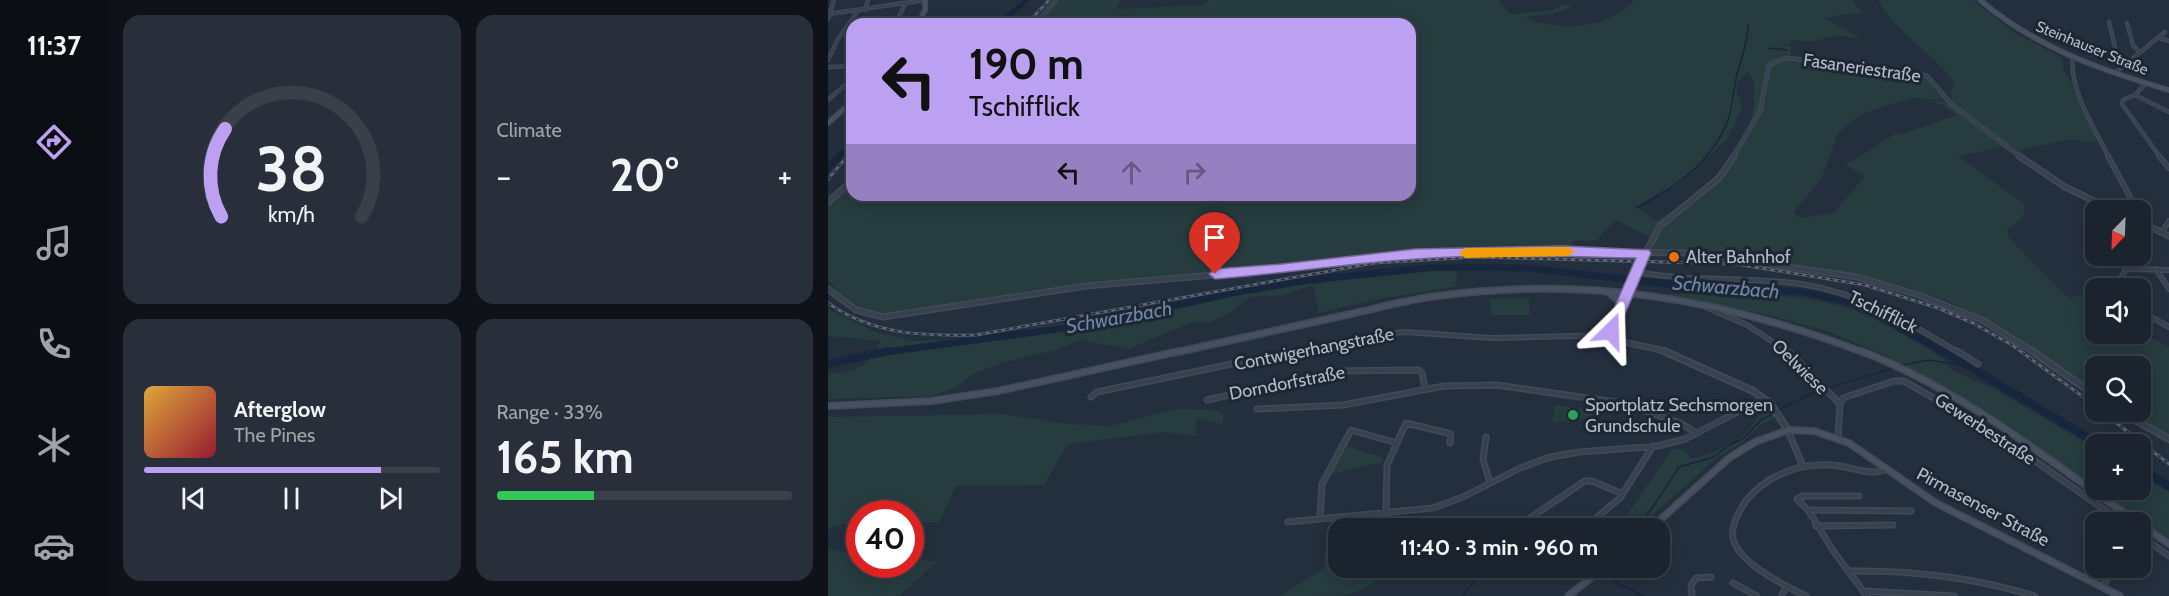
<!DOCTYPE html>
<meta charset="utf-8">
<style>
:root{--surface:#1b232e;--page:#282f3a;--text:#f1f3f6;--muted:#a0a4aa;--line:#39404a;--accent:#bca0f2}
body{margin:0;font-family:Cabin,sans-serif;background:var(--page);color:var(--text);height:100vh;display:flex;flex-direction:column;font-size:22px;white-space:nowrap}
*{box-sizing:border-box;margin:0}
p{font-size:20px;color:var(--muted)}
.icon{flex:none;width:33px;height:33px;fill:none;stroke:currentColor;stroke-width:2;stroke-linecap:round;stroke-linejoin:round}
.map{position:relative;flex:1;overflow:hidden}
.side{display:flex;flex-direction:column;gap:15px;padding:15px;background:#0f1319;width:720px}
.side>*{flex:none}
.hud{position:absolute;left:18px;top:18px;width:570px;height:183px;border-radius:18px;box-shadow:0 3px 15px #0003,0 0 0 2px var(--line);background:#bca0f2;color:#111;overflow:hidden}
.needle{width:39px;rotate:203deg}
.tools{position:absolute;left:1257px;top:200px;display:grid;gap:12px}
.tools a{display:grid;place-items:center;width:66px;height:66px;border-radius:12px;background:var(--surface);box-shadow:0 3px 15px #0003,0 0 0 2px var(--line);font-size:30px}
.speed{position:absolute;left:18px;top:500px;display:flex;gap:12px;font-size:30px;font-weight:700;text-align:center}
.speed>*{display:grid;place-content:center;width:78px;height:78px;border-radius:50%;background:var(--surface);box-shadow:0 3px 15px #0003,0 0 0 2px var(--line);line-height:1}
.speed .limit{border:9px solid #d22;background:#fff;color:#111}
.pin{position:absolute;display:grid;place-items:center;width:51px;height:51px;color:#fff;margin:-62px -26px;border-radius:50% 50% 50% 0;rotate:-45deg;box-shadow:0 0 6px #0007}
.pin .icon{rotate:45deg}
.me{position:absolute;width:66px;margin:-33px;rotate:22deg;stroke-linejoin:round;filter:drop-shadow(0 0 4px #0008)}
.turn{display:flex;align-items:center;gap:21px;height:126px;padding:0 24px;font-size:27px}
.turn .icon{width:78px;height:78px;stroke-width:2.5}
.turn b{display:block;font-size:42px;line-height:51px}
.lanes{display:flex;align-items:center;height:57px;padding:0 24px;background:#0003;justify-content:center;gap:30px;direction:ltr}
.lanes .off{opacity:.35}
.big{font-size:45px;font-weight:700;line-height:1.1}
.side .tile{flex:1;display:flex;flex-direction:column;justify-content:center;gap:9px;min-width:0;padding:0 21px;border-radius:18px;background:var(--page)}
.side .dial{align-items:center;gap:0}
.dial svg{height:156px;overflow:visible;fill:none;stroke:var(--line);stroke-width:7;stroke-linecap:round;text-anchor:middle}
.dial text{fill:var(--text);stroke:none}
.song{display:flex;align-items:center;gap:18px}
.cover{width:72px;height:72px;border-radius:9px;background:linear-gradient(135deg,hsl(40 70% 55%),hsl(350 70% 35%))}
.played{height:6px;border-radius:3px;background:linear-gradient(90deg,var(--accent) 80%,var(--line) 80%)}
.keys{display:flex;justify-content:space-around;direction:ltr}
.heat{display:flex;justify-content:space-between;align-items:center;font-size:33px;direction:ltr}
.charge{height:9px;border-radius:4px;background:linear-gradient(90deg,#34c759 33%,var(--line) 0)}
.side .tiles{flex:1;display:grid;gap:15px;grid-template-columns:repeat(2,1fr)}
.trip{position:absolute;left:500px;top:518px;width:342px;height:60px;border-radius:18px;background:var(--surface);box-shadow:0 3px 15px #0003,0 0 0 2px var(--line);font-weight:700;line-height:60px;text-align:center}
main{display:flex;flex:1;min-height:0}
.menu{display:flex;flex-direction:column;width:108px;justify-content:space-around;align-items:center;background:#0b0e12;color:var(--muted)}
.menu .icon{width:42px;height:42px}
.menu .on{color:var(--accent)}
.menu b{font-size:27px;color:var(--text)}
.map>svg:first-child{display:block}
</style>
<main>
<nav class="menu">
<b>11:37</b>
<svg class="icon on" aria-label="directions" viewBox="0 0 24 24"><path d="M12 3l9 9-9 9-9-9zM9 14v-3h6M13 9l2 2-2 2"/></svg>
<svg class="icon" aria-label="music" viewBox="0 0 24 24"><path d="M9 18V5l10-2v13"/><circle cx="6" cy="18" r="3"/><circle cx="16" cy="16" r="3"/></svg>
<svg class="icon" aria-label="phone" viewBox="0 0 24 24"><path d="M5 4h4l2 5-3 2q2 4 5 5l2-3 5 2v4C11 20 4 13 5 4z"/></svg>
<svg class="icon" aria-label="climate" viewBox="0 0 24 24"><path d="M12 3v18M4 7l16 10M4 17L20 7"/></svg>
<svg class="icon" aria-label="car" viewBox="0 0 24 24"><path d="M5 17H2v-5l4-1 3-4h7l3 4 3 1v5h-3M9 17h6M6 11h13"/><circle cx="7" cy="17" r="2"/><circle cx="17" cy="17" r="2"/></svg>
</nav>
<section class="side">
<div class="tiles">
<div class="tile dial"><svg viewBox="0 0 100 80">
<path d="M14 69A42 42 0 1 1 86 69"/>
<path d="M14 69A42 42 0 0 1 16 24" stroke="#bca0f2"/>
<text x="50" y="56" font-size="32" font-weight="700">38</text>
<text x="50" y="72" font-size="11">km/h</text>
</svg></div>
<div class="tile"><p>Climate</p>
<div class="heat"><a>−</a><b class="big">20°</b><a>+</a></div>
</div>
<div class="tile">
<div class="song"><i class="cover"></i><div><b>Afterglow</b><p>The Pines</p></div></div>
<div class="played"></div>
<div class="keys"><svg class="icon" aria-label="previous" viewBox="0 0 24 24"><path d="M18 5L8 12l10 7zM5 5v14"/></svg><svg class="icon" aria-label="pause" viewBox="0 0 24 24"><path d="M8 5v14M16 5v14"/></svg><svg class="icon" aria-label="next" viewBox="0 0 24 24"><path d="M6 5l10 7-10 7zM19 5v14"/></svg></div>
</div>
<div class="tile"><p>Range · 33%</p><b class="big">165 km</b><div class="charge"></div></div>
</div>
</section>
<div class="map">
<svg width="1341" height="596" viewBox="0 0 1341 596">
<rect width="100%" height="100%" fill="#242f3e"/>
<path fill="#263c3f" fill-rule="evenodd" d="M231 0H293L288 9 376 5 381 0H671L680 12 684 14 725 10 736 4 744 7 721 15 696 17C730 32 780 30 806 0H1024L1035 14 1025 13 996 18 1034 39 1008 35 982 42 963 40 962 44 952 43 963 47V57H957L1096 76 1114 100 1084 98 1033 114 1010 133 994 177 965 213 972 218 1006 213 1037 176 1017 165 1067 134H1075L1129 115 1115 105 1096 100 1117 102 1124 105 1123 91 1127 84C1107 54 1066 32 1050 0H1145L1187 33 1231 56C1235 62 1235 69 1238 74 1251 92 1259 120 1270 142L1236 140 1190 151 1173 141 1169 142 1175 147 1130 156 1195 203C1200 216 1189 222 1179 231L1181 238 1238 296 1243 298 1252 294C1270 302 1267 315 1268 333L1313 332 1341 347V436L1299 411H1312V366H1268L1267 392C1229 370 1196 340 1157 319 1091 282 1014 273 941 261L938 256 920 252 918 257 875 251 826 249 823 238 788 220 769 240 745 241 741 249 632 251 514 258 196 292 67 313 49 314 31 308 10 292 0 280V206L24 184V195H582V24H210ZM919 73C928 79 926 88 926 98 927 147 867 202 827 221L810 206 833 191 841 190 850 185 900 138 914 108C910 93 903 85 919 73Z
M609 268H630L627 287 550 299 491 313 485 285 453 296 421 297 405 311 381 323 364 322 301 349 251 340 227 350 174 363 147 373 127 388 104 396 0 399V374C33 369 35 371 53 341L0 336V309L50 333 87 341 137 339 279 316 484 278 486 285 530 276Z
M838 294C900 294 969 290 1028 311 1059 323 1088 342 1116 359L1123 370 1168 390 1267 448 1268 489 1126 396 1060 361 1061 357 1002 332 945 316Z
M701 298 702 315H663L662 299Z
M727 405 765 411 763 419 724 423Z
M348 409 388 410 395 415V424L369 418 368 436 336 432 240 444 216 485 128 486 111 522 83 523 82 513H32L31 524 4 526 0 532V417L173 414 242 424 283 426Z
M942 409 948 417 933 425 917 440 885 461 810 528H790L844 449H855L863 458C876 458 911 442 919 432 927 421 928 416 942 409Z
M518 446 556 458 552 464 540 465 504 474 503 470Z
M1313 475 1341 492V539L1268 489H1312Z
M510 537V567H573C554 575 539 590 518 595 498 596 472 596 451 596L495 569 497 552 504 538Z
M0 550 31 554 32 564H82L83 558 109 562 73 594 67 596H0Z"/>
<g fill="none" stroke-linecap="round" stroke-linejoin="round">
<path stroke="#17263c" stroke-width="1.5" d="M940 48 959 50
M808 208C845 190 885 161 900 120 905 105 905 90 909 75 913 58 920 43 920 25
M1070 366 1101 360 1139 366
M950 410 984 393 1066 368
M806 528 823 510 851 467 886 457 900 446 916 438 933 420 946 413
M777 568 787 582 816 596
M634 596 648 580 679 567"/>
<path stroke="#17263c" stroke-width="5" d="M171 24 199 0
M10 157 24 142"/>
<path stroke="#17263c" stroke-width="7" d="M0 168 11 156
M50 353 267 324 403 293 480 280 609 267 699 268 858 286 975 292 1033 305 1117 353"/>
<path stroke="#17263c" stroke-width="8" d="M1115 351 1271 444
M0 364 60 351
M1312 469 1341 486"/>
<g stroke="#414a57" stroke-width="4.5">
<path id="minor-far2" d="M37 10 40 0
M0 14 97 0
M0 19 6 0
M1281 22 1289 56 1296 63
M1299 23 1305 45 1311 52
M68 24 77 4
M1332 38 1341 41
M1245 56C1240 87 1267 130 1281 157
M0 60 10 39 30 11
M0 67 24 66
M1288 72 1337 32
M1318 83 1307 95 1295 100 1294 104 1332 157
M1307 95 1341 112
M0 100 24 79"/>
</g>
<g stroke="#414a57" stroke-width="6">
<path id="minor-far1" d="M1280 156 1309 210
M1331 156 1341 168
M1334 232 1341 221
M1328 269 1341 289
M809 272C863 282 919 276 973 284 1032 293 1081 322 1131 353
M1287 288 1298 269 1341 270
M880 308 919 325 962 353
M1312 311 1341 327
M459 353 544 335 577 332 664 338 785 335"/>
</g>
<g stroke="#414a57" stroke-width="7">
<path id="minor" d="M960 351 1012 404
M1129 351 1150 364
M263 397 269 392 466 351
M379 400 506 371 591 370 594 373 597 388
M1012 404 1015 398 1066 381H1076L1176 439 1294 522
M429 409 515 405 616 386 669 385 794 403 852 423 869 433
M960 431 975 466
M658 437 655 460 662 482
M1010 438 1012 404
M1031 496H975L969 499 980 510 1006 552 1039 596
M980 510 1083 511
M558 513 559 465 578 423 623 434 622 443
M492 518 494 484 523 430 569 443
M460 522 605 508 635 497 692 468 722 457 752 452 830 446 857 439 935 399
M693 524 757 481H764L795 494
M988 526 1065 525
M756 528 792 498 825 446
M1312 535 1341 556
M1020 571C1084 570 1145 577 1207 596
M905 583 929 596
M1275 587 1285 567
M1035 591 1126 596
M864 596 863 586 868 578 883 577
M953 596 958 588
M978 596C957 586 898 557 905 529 915 485 962 462 1004 465 1021 466 1041 476 1058 470"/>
</g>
<g stroke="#414a57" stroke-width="5">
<path id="tertiary-far2" d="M207 24 228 0
M905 157 932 111 941 65 958 58 1078 71 1099 76 1123 104 1193 157"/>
</g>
<g stroke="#414a57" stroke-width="7">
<path id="tertiary-far1" d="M1191 156 1237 187 1285 210
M0 202 24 181
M1312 222 1341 236
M818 252 832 226 891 178 906 156
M816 253 785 327V335C799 347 823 345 840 353
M0 289 28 310 55 317 258 286 454 269 587 254 735 251 862 253 1029 277 1091 295 1154 320 1207 353"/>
</g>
<g stroke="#414a57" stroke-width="8">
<path id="tertiary" d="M836 351 925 391 942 403 960 430
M1204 351 1268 396
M1291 411 1341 439"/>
</g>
<g stroke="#414a57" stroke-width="6">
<path id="secondary-far2" d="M1152 0C1207 47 1272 70 1341 90
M90 24 97 10V0
M0 123 24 102"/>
</g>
<g stroke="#414a57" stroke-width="8">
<path id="secondary-far1" d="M781 293 791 301 793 306
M345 353C403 340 460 328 518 315 546 309 574 301 602 297 756 275 893 298 1037 353"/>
</g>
<g stroke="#414a57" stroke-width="8">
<path id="secondary" d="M1033 351C1134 390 1222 461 1309 522
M0 406 103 401 170 391 352 351
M1312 524 1341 544
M823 528 901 458 927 442 960 430 986 431 1021 443 1108 503 1292 596
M740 596 777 567"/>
</g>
<use href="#minor-far2" stroke="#38414e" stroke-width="2"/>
<use href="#minor-far1" stroke="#38414e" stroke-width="3"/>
<use href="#minor" stroke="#38414e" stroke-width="4"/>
<use href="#tertiary-far2" stroke="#38414e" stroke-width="3"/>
<use href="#tertiary-far1" stroke="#38414e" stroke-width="4"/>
<use href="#tertiary" stroke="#38414e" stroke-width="4.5"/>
<use href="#secondary-far2" stroke="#465061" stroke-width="4"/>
<use href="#secondary-far1" stroke="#465061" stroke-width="4.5"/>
<use href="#secondary" stroke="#465061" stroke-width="5"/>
<g stroke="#5a6575" stroke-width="3">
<path id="rail" d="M199 24 221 0
M0 179 24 151
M0 303C45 335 95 336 148 335L546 263 647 257 908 264 1037 285 1110 308 1145 323 1184 345 1268 406
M1273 411 1341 464"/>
</g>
<use href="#rail" stroke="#1d2633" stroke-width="1.5" stroke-dasharray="4" stroke-linecap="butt"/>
</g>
<path fill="#bca0f2" stroke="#7a689d" stroke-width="1.5" d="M735 246 821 250 823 253 788 335H778L776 331 808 258C735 256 661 254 588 259 521 263 454 274 387 279L381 274 387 269 454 264 587 249Z"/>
<path fill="#f59e0b" d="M740 247 747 251 740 256 637 258 631 253 637 248Z"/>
<circle fill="#e8710a" stroke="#1d2633" stroke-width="2" cx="846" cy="257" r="6"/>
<circle fill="#2e9e5b" stroke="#1d2633" stroke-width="2" cx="745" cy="415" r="6"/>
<g text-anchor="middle" stroke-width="6" stroke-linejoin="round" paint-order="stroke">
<g font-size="15" fill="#b4bcc9" stroke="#1d2633">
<text transform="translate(1264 48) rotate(22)" y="5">Steinhauser Straße</text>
</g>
<g font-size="18" fill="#b4bcc9" stroke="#1d2633">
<text transform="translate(1034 68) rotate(8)" y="6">Fasaneriestraße</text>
<text transform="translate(1055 312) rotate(26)" y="6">Tschifflick</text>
<text transform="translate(486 349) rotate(-11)" y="6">Contwigerhangstraße</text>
<text transform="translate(972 367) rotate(44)" y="6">Oelwiese</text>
<text transform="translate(459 383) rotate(-11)" y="6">Dorndorfstraße</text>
<text transform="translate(1157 429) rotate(33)" y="6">Gewerbestraße</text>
<text transform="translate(1155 507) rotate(28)" y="6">Pirmasenser Straße</text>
</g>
<g font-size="18" fill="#b4bcc9" stroke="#1d2633" text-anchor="start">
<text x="858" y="263">Alter Bahnhof</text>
<text x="757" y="411">Sportplatz Sechsmorgen<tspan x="757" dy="21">Grundschule</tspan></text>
</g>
<g font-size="20" font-style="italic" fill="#6d86a8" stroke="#1d2633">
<text transform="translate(898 287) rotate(5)" y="7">Schwarzbach</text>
<text transform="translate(291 317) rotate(-10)" y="7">Schwarzbach</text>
</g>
</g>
</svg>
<div class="tools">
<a><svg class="needle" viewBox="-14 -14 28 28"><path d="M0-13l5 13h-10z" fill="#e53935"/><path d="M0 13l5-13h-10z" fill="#a0a4aa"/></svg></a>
<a><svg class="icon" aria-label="sound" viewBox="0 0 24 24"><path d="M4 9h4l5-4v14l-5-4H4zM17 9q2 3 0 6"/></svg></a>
<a><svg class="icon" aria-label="search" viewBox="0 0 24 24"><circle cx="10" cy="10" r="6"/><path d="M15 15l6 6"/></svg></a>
<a>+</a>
<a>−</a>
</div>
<div class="speed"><div class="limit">40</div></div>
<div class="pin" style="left:387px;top:274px;background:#d93025"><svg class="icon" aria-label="arrive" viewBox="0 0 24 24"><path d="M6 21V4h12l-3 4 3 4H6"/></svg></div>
<svg class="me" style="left:783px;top:331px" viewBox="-20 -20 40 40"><path d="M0-17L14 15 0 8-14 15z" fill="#bca0f2" stroke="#fff" stroke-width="4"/></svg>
<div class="trip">11:40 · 3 min · 960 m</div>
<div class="hud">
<div class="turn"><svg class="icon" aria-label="left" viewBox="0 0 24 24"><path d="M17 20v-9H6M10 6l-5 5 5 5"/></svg><div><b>190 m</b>Tschifflick</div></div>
<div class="lanes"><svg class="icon" aria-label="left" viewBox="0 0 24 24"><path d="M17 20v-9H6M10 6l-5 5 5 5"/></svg><svg class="icon off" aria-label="ahead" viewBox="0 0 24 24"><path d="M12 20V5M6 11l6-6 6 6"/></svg><svg class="icon off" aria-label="right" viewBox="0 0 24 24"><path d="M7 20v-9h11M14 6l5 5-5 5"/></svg></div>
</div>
</div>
</main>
